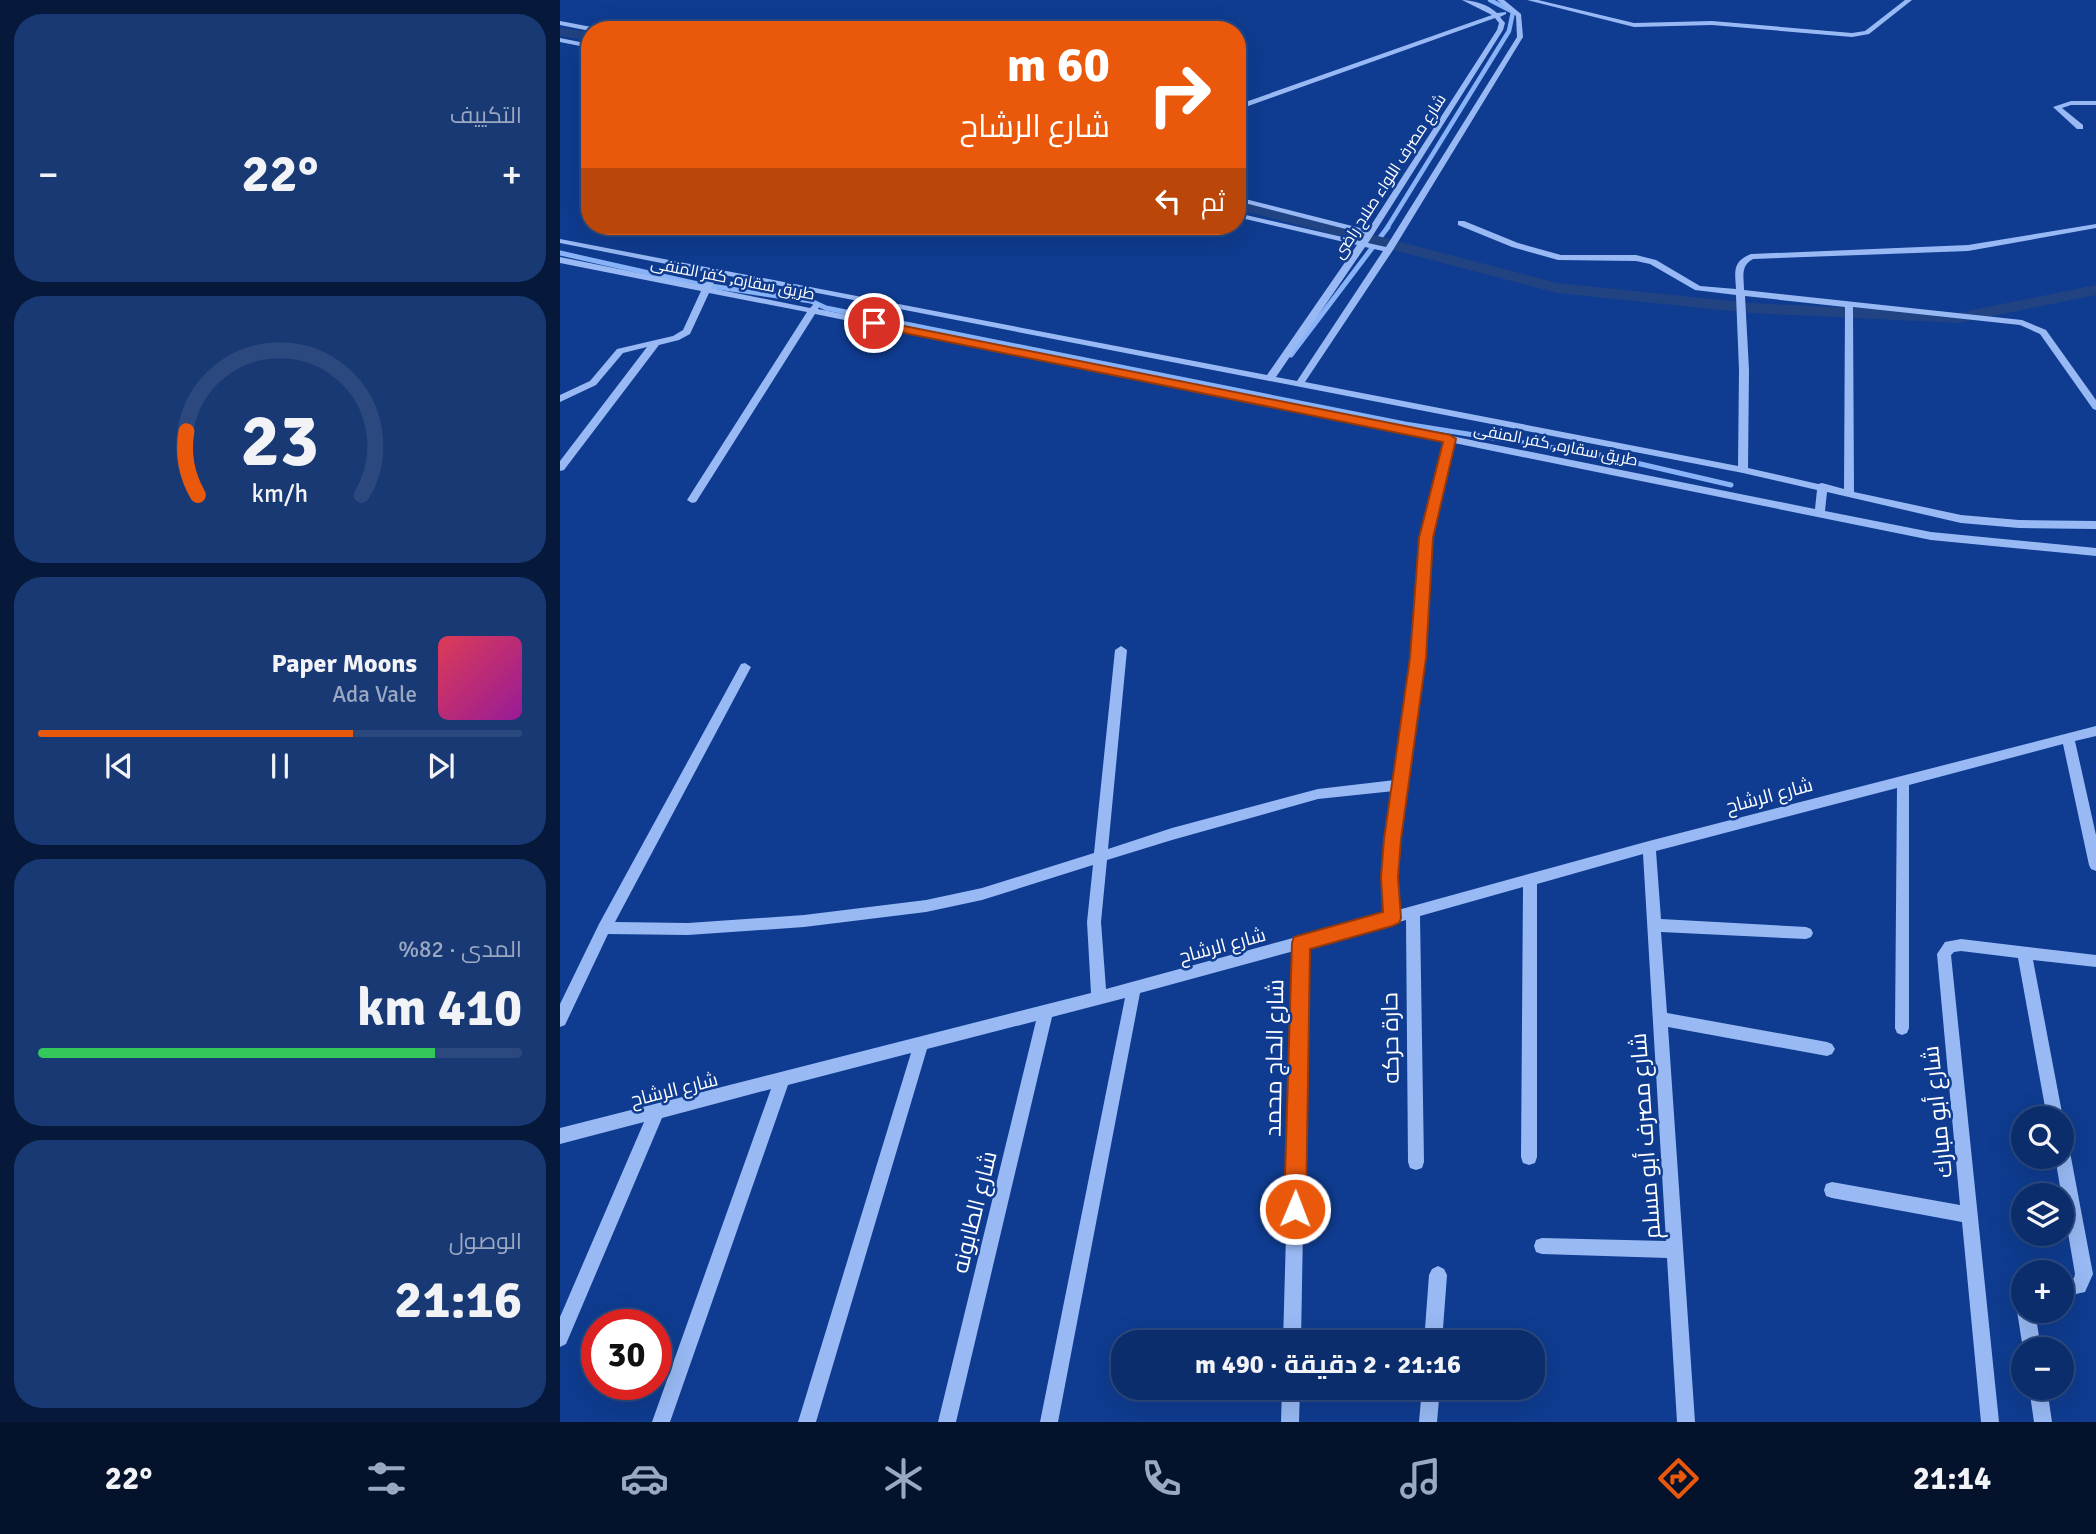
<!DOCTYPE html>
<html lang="ar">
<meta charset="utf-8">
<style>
:root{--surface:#0b2d6c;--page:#193974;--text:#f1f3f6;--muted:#9aa8c2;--line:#2b497f;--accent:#ea580c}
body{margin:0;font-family:Signika,Cairo,sans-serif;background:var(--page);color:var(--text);direction:rtl;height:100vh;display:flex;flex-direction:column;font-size:26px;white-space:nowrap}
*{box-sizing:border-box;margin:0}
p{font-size:23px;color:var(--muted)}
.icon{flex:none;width:38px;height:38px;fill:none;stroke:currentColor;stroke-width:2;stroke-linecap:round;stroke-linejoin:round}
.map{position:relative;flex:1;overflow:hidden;direction:ltr}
.details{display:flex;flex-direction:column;gap:14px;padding:14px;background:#06193b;width:560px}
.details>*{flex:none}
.banner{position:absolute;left:21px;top:21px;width:665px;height:214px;border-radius:28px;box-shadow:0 7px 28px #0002,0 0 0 2px var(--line);direction:rtl;background:#ea580c;color:#fff;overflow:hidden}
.tools{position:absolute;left:1451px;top:1106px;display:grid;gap:14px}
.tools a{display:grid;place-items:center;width:63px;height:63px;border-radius:50%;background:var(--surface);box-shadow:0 7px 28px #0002,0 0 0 2px var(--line);font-size:35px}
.speed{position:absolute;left:21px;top:1309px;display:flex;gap:14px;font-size:35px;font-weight:700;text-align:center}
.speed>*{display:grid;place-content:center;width:91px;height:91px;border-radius:50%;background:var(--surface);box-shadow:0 7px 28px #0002,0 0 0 2px var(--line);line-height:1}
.speed .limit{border:10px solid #d22;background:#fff;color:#111}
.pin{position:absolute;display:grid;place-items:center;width:60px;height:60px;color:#fff;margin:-30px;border:4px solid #fff;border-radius:50%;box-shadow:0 2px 7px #0007}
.me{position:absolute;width:77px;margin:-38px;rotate:1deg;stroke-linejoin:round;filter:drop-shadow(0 0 5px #0008)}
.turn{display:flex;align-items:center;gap:24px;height:147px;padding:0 21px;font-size:32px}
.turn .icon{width:91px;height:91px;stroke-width:2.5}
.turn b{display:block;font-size:49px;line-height:60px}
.then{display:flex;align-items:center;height:66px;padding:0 21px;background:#0003;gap:14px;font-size:26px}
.big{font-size:52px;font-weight:700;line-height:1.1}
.details .card{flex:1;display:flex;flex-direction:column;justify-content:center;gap:10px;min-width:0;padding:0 24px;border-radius:28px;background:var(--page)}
.details .dial{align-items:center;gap:0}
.dial svg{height:182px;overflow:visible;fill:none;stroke:var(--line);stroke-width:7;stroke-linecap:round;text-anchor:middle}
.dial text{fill:var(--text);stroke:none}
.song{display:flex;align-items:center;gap:21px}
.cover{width:84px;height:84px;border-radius:10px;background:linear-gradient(135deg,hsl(350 70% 55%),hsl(300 70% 35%))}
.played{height:7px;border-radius:4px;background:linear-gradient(90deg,var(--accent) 65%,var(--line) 65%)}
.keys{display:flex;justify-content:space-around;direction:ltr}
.heat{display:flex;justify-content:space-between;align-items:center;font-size:38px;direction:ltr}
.charge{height:10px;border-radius:5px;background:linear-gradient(90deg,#34c759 82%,var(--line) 0)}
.trip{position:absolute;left:551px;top:1330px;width:434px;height:70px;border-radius:28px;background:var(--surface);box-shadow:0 7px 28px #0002,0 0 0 2px var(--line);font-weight:700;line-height:70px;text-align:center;direction:rtl}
.tab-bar{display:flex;height:112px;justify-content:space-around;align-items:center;background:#04122b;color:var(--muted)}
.tab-bar .icon{width:49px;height:49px}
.tab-bar .on{color:var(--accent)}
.tab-bar b{font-size:32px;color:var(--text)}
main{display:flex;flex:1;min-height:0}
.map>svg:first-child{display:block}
</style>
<main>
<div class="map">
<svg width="1536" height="1422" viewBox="0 0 1536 1422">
<rect width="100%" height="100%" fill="#0f3c90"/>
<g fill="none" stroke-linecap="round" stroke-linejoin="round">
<path stroke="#89b3f8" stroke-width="4.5" d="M827 228 949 31 953 12 930 0"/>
<path stroke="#89b3f8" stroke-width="5" d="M0 253 138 284 251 301 266 308 845 424 1046 456 1171 485
M731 355 828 227"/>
<path fill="#214382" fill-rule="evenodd" d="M0 28 30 32V40L0 36Z
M677 199 997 283 1190 303 1398 313 1536 285V295L1398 323 1190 313 997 293 677 209Z"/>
<path fill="#98b9f4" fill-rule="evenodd" d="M902 0C913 0 929 5 937 13L946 12V14L940 17 945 23 943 30 808 243 826 247 957 37 956 16 937 0H944L961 14 963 37 833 250 745 382 1178 466 1179 370 1176 295 1135 290 1090 264 1076 261 998 260 952 247 898 225V221H904L958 243 1001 255H1076L1096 260 1140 286 1176 289C1175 271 1172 262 1191 254L1408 245 1536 224V228L1408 251 1193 259C1180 266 1184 277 1184 290L1462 320 1486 330 1536 400V410L1533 409 1480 334 1460 325 1293 307 1294 492 1401 515 1459 520 1536 521V529L1459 528 1401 523 1267 492 1265 511 1371 532 1536 548V556L1371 540 894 443 871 538 864 658 836 877 838 910 1089 841 1536 726V736L1515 741 1536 835V871L1531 869 1529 865 1503 744 1349 785V1028L1347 1033 1342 1035 1337 1033 1335 1028 1337 788 1096 851 1101 919 1246 927 1251 929 1253 933 1251 937 1246 939 1101 932 1107 1013 1267 1042 1272 1044 1275 1049 1272 1054 1267 1056 1108 1027 1135 1422H1117L1107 1258 982 1254 976 1252 974 1246 976 1240 982 1238 1106 1241 1083 854 977 884V1157L975 1163 969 1165 963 1163 961 1157 963 887 860 916 864 1162 862 1168 856 1170 850 1168 848 1162 846 920 748 947 741 1342H723L734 951 580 993 498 1422H480L565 998 492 1017 396 1422H378L476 1021 367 1049 256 1422H238L351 1053 228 1085 110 1422H92L211 1089 102 1118 6 1344 0 1347V1317L84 1122 0 1144V1128L531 993 527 922 533 865 422 900 366 912 244 927 128 935 48 934 5 1025 0 1027V1004L39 924 181 664 185 663 191 667 55 922 128 923 244 915 366 900 422 888 534 853 555 650 561 646 567 650 548 849 612 828 758 789 835 780 852 658 861 538 884 441 255 314 136 502 132 503 127 500 247 312 149 293 130 334 119 340 99 345 4 470 0 471V461L87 347 63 353 36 385 0 402V395L30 381 57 349 113 336 123 330 141 291 0 263V257L143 286 152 273 0 243V239L707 375 797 245 677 217V213L800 241 805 234 677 201V197L808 230 937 30 939 23 935 18 677 110V105L932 15ZM805 247 823 251 737 381 716 377ZM159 274 1183 473 1257 490 1255 509 258 309 260 305 256 302 250 308 151 288ZM1185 296 1285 307 1284 489 1262 483 1258 484 1188 468 1189 370ZM834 791 822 877 825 913 546 989 541 922 547 860 612 840 758 799Z
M967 0H978L1074 23 1152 21 1292 33 1305 31 1345 0H1352L1309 34 1292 37 1152 25 1074 27Z
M0 21 37 28 40 30 30 31 0 25Z
M0 38 30 44V48L0 42Z
M1511 101H1536V105H1511L1502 108 1523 125V129H1517L1493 107Z
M1401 939 1536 955V967L1473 960 1503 1118 1502 1121V1118H1487L1458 958 1401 951 1394 952 1391 955 1439 1422H1421L1402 1222 1272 1198 1266 1196 1264 1190 1266 1184 1272 1182 1400 1205 1377 954 1385 942Z
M1502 1144 1508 1146 1510 1152 1533 1274 1525 1292 1502 1297V1280L1514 1278 1515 1274 1495 1157H1502Z
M878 1266 884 1269 887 1275 882 1342H864L869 1275 872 1269Z
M1463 1304V1311H1475L1481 1349H1463L1457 1311 1460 1305Z
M722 1388H740L739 1422H721Z
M862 1388H880L877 1422H859Z
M1469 1388H1487L1492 1422H1474Z"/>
</g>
<path fill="#ea580c" stroke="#983908" stroke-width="2" d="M314 320 890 435 896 439 873 538 866 658 841 839 838 877 841 918 839 923 832 926 750 949 746 1209 743 1217 735 1220 727 1217 724 1209 732 943 734 937 741 935 823 912 821 877 824 839 850 658 859 538 883 442 310 326 308 323Z"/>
<g text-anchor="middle" stroke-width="5" stroke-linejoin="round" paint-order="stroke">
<g font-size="16" fill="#fff" stroke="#0f3c90">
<text transform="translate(829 176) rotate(-57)" y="6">شارع مصرف اللواء صلاح راضى</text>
<text transform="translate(173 278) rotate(11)" y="6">طريق سقاره, كفر المنفى</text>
<text transform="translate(996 444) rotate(11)" y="6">طريق سقاره, كفر المنفى</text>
</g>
<g font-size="19" fill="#fff" stroke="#0f3c90">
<text transform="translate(1209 795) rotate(-15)" y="7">شارع الرشاح</text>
<text transform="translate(662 945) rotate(-15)" y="7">شارع الرشاح</text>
<text transform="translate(114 1089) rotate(-14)" y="7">شارع الرشاح</text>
</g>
<g font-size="23" fill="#fff" stroke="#0f3c90">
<text transform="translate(830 1038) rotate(-91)" y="8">حارة حركه</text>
<text transform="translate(714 1058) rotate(-89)" y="8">شارع الحاج محمد</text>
<text transform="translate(1377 1112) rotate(-96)" y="8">شارع أبو مبارك</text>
<text transform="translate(1085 1136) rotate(-94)" y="8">شارع مصرف أبو مسلم</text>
<text transform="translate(414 1212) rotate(-76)" y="8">شارع الطابونه</text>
</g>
</g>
</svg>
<div class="tools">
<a><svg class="icon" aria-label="search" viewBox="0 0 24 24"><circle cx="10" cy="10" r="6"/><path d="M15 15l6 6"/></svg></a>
<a><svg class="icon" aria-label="layers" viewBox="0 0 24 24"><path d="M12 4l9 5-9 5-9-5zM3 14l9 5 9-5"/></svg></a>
<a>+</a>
<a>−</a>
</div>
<div class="speed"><div class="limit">30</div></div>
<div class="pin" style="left:314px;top:323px;background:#d93025"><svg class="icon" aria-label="arrive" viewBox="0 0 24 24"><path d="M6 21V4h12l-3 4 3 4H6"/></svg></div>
<svg class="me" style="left:735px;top:1209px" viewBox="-20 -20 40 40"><circle r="17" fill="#ea580c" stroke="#fff" stroke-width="3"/><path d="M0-11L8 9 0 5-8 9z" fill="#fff"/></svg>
<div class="trip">21:16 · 2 دقيقة · 490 m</div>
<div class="banner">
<div class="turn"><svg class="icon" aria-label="right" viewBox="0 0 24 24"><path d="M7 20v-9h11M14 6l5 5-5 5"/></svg><div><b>60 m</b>شارع الرشاح</div></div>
<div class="then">ثم<svg class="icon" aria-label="left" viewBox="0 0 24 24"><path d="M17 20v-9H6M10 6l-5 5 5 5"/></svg></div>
</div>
</div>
<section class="details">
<div class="card"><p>التكييف</p>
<div class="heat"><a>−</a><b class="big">22°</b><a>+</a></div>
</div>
<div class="card dial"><svg viewBox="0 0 100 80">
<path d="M14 69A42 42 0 1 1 86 69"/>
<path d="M14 69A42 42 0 0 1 9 41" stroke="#ea580c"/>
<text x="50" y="56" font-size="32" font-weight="700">23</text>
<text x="50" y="72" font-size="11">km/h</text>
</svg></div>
<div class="card">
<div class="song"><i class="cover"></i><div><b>Paper Moons</b><p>Ada Vale</p></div></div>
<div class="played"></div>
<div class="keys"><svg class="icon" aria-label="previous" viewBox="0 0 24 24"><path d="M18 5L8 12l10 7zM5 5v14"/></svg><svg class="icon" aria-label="pause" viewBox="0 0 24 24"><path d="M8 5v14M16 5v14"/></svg><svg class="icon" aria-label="next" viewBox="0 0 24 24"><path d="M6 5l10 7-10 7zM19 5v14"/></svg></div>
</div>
<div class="card"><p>المدى · 82%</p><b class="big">410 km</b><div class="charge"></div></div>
<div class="card"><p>الوصول</p><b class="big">21:16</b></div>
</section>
</main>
<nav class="tab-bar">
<b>21:14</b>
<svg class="icon on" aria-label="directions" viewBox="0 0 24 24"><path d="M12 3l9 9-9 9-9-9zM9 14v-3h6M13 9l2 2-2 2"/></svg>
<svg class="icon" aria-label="music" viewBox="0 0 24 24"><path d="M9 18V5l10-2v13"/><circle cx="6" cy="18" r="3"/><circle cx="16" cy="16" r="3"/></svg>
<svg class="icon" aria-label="phone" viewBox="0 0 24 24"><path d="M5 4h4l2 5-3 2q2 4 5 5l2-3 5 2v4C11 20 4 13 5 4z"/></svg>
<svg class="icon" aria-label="climate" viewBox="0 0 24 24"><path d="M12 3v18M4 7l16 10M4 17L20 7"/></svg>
<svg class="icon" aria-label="car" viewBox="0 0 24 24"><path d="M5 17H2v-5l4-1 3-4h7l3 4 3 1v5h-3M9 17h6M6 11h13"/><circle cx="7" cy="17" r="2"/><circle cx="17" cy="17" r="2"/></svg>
<svg class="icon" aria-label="filters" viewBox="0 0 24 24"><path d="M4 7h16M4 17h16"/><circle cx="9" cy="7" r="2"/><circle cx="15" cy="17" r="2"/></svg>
<b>22°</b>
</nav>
